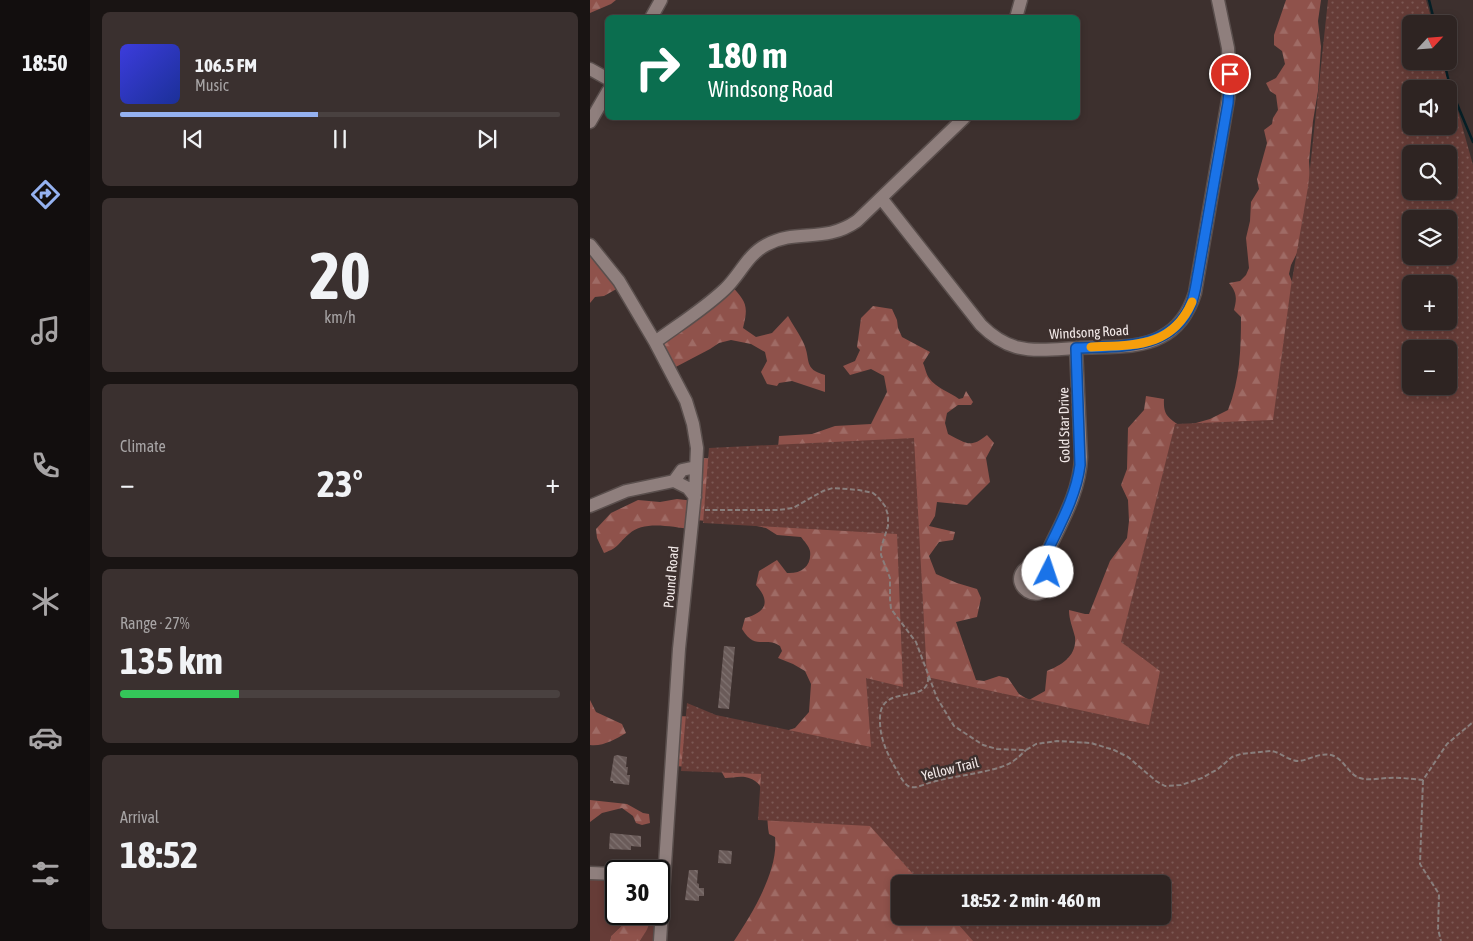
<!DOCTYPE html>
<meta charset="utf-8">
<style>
:root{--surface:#2e2422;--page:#3a302f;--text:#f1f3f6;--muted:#a7a4a5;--line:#494140;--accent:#95b2f1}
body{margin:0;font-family:"Asap Condensed",sans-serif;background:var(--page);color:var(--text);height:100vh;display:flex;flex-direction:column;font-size:19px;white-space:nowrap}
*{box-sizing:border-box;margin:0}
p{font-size:16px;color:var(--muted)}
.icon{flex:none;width:28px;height:28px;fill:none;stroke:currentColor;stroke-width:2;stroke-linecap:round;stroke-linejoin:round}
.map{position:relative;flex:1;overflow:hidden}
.sheet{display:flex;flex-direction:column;gap:12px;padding:12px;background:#191413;width:500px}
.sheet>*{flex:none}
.banner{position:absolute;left:15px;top:15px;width:475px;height:105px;border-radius:8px;box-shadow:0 2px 8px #0003,0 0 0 1px var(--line);background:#0b6e4f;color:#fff;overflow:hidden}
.needle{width:32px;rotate:64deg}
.tools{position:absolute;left:812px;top:15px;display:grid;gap:10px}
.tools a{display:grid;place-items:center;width:55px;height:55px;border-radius:8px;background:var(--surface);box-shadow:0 2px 8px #0003,0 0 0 1px var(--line);font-size:25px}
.speed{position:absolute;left:15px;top:860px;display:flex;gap:10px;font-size:25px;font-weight:700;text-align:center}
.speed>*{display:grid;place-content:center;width:65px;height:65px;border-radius:50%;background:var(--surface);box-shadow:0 2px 8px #0003,0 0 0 1px var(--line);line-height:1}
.speed .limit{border:2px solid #111;border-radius:8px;background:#fff;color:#111}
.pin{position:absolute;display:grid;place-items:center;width:42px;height:42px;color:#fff;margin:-21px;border:2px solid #fff;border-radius:50%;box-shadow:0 1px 5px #0007}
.me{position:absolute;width:55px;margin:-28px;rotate:4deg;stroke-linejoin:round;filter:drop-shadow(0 0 4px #0008)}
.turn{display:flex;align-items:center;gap:18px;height:105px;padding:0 20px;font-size:22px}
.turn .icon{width:65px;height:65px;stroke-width:2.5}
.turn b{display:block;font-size:35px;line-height:42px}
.big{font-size:38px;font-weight:700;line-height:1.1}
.sheet .card{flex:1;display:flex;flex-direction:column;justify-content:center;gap:8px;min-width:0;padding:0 18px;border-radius:8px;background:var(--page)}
.sheet .dial{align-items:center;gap:0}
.dial b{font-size:65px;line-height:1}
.song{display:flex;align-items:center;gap:15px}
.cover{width:60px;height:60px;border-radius:8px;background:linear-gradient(135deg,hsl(240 70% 55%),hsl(230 70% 35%))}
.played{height:5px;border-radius:2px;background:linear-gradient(90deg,var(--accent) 45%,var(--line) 45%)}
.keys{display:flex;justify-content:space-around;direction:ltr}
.heat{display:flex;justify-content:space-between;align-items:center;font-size:28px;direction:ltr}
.charge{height:8px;border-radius:4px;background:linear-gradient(90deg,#34c759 27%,var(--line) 0)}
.trip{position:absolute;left:301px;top:875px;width:280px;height:50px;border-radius:8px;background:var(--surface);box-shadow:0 2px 8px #0003,0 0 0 1px var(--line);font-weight:700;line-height:50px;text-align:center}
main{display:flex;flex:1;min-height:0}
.menu{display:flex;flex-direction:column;width:90px;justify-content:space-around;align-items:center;background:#120e0e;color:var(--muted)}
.menu .icon{width:35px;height:35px}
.menu .active{color:var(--accent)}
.menu b{font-size:22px;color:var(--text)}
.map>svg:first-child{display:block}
</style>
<main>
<nav class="menu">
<b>18:50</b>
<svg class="icon active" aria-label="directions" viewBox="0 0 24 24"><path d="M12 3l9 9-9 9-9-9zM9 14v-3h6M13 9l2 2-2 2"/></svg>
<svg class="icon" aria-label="music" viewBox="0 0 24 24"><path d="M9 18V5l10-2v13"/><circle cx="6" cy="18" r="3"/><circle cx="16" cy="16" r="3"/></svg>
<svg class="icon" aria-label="phone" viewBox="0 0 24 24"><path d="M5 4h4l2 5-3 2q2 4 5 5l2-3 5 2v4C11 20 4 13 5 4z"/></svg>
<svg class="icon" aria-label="climate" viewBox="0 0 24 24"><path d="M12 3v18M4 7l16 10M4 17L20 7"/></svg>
<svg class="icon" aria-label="car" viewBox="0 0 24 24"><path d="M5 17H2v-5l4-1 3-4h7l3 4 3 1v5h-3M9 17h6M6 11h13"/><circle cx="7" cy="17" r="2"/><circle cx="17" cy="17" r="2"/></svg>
<svg class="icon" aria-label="filters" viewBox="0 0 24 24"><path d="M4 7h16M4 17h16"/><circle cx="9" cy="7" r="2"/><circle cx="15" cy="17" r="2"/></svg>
</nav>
<section class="sheet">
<div class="card">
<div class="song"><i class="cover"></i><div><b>106.5 FM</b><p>Music</p></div></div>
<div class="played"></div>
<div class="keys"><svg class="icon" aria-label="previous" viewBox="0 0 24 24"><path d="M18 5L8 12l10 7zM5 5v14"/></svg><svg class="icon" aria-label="pause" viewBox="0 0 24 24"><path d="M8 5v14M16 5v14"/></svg><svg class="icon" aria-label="next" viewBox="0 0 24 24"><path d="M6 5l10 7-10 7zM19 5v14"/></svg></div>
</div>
<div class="card dial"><b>20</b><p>km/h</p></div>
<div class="card"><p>Climate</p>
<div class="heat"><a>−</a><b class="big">23°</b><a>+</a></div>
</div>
<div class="card"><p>Range · 27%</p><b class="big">135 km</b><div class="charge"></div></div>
<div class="card"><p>Arrival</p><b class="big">18:52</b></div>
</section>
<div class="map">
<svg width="883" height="941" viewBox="0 0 883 941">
<defs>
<pattern id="forest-firs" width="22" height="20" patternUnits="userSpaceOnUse" patternTransform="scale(1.25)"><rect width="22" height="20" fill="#8f524b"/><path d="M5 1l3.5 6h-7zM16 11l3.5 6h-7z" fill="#9f6b65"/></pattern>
<pattern id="park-dots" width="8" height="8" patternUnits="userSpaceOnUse" patternTransform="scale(1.25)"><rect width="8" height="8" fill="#663c37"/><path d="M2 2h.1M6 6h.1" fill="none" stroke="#7c5854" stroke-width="1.8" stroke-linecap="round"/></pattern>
<pattern id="building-back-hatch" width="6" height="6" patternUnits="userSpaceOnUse" patternTransform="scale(1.25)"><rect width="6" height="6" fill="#6a5b59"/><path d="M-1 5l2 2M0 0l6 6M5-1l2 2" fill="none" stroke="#807371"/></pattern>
</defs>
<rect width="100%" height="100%" fill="#3d302e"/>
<path fill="#663c37" d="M0 878 26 880V912L20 916 28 925 41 914H44L21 936 20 941H0Z
M55 914H67L66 941H50L59 925Z"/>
<path fill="url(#forest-firs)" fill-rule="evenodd" d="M0 0H26L21 4 0 13Z
M696 0H731L728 21 731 47 728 91 723 121 719 161 721 192 713 219 712 243 701 265 699 274 704 287 883 941H144C162 914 189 870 185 837L179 834C175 814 182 782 155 777 149 776 141 778 135 778L130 769 84 766 86 716 114 717 190 733 205 728 219 712 221 684 215 671 203 664 188 658 192 651 190 646C175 636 165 651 152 629L155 618C176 612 181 602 166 585L169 571 187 560 197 573C211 574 222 566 220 551 219 546 214 541 211 537L187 535 176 528 153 523 103 520 100 529C82 527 53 520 39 534 27 544 30 547 14 553L7 538 6 529 21 513 48 500 70 502 87 499 104 501 109 458 136 459 188 448 189 436 222 434 245 426 281 424 297 392 294 376 281 369 260 375 253 366 265 361 270 350 267 347 271 318 283 306 302 309 307 320 308 328 312 337 340 352 333 363C335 367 336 374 339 378 346 388 360 392 369 399L373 398 376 391 383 402 381 405H368L357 413 355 423 358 434C376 443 380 449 397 435L404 443 396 458 400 482 377 505 347 502 345 516 339 526 365 532 363 540 349 542 339 556 346 574 367 583 387 589 391 598 387 617 366 622 386 680 394 681 409 676 418 678 429 694 439 700 455 691 457 671C472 665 487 656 485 637 483 628 479 620 479 610L495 614H499L520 561 537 538 539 521 538 500 531 485 537 469 538 428 554 410 556 396 574 399C573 416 579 418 592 427L620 419 638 410C650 380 651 349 651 317L644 310C647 298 647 293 639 283L650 281 656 275 659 268 656 238 660 221 661 202 669 189 667 179 677 143 674 130 682 124 683 118 688 110 686 95 680 91 676 83 686 78 695 64 692 51 684 45V35ZM310 884H572V916H310Z
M0 248 30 287 14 296 5 297 0 303Z
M139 283C156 302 159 304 153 328L166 337 182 333 198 316C203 325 210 335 214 344 221 360 213 369 235 375V392L202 381 189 383 187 386 177 384 171 372 177 361 175 352 161 344 141 340 129 343 120 349 80 370 60 337Z
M0 700 6 712 32 724 36 733C26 739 12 747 0 745Z
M0 800 37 804 53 813 59 814 60 823 52 825 46 823 43 816 32 808 12 813 0 822Z
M44 914H56C64 923 55 932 50 941H20L21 936Z"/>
<path fill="url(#park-dots)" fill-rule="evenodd" d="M738 0H836L843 24H821V61H854L883 165V941H383L361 916H572V884H332L280 826 168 820 171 774 91 771 97 703 126 715 281 747 276 678 313 687 307 534 113 523 119 448 324 438 337 677 559 725 570 671 531 642 585 424 683 420 701 286 718 187ZM821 89H859V126H821ZM821 154H859V191H821ZM821 219H859V256H821ZM821 284H859V321H821ZM821 349H859V386H821Z"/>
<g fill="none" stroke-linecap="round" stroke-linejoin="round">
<path stroke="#061f26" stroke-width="2.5" d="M839 0 845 24
M854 61 860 87 883 142"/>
</g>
<path fill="url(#building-back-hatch)" d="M134 646 145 647 139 709 128 708Z
M27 755 37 757 36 767H38L37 775H40L39 785 23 783V781H20L24 756Z
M20 833 51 836V847L41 846V850L19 849Z
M129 850 142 851 141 864 128 863Z
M99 870H108L107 883 109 884V888H114V896H109V901L95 900Z
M19 914H41L28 925Z"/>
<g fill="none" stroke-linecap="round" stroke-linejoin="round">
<g stroke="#5a4f4d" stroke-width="15">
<path id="minor" d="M61 18 71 0
M426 18 431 0
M0 69 18 79
M0 122 18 91
M291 198 391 325C401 335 412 343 426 347 446 352 467 349 487 348 514 346 547 350 571 337 589 328 599 312 605 293L640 88 638 48 628 0
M0 245 29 281 65 342 96 401 103 424 107 448 105 493 89 649 70 941
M65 342C88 325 114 309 135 289 150 275 157 255 176 245 207 228 234 244 267 221L374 118
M84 481 98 488 105 497
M0 506 36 491 84 481 92 470 106 467
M456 555C471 523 490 492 491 457L486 348
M456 555C455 564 462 577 458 586 449 604 421 587 433 571 439 564 450 561 456 555Z
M0 873 26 874"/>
</g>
<path stroke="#897e7c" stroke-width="2" stroke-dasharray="5 2.5" stroke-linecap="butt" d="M115 510H189L203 508 233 491 243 488 269 490 283 493 288 497 295 506 298 515V526L291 548V555L300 578V599L301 609 326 642 347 698 364 726 393 745 407 749 436 750 446 744 467 741 501 743 524 750 538 757 566 781 575 786 591 785 612 778 628 769 642 757 651 754 681 751C691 752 700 762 710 761 721 759 733 751 744 756 755 761 759 775 770 778 779 781 789 778 798 778 809 777 821 779 833 780L857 744 883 722
M338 677C340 705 291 683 290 717 289 738 298 756 309 774 311 778 314 783 318 786 324 789 330 786 336 784 360 776 386 775 411 767 421 764 428 758 436 750
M833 780 830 864 849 894 848 929 851 941"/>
<use href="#minor" stroke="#8f7f7d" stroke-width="12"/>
</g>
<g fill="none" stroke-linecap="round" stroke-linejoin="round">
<g stroke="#114b97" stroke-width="12">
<path id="route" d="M458 572 455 562 456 554C469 526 486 497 490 465L486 348C528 346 582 351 601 304 605 295 606 284 608 274L638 103 640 74"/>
</g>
<use href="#route" stroke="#1a73e8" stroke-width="9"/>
<path stroke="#f59e0b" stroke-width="9" d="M501 347C544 345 582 348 602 302"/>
</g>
<g text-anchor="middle" stroke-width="5" stroke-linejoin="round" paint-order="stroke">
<g font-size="14" fill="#f3eae9" stroke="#3d302e">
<text transform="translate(499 332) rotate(-3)" y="5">Windsong Road</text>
<text transform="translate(474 425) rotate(-91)" y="5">Gold Star Drive</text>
<text transform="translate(81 577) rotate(-85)" y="5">Pound Road</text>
<text transform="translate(360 769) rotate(-14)" y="5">Yellow Trail</text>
</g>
</g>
</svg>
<div class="tools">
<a><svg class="needle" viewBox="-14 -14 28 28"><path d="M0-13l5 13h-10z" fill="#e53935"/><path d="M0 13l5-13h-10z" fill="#a7a4a5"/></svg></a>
<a><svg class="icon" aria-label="sound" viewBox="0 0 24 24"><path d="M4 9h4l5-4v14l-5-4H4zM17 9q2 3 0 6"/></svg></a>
<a><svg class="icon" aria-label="search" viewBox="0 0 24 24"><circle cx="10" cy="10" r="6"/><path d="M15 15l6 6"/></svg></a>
<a><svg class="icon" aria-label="layers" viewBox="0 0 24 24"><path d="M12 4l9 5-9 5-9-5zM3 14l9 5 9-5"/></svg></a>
<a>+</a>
<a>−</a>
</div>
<div class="speed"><div class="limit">30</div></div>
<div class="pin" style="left:640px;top:74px;background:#d93025"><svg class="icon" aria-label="arrive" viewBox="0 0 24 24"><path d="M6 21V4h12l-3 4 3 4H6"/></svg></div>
<svg class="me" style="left:458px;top:572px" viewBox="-20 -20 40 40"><circle r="19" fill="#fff"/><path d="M0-13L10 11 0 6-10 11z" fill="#1a73e8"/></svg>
<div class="trip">18:52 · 2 min · 460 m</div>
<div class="banner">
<div class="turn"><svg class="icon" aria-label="right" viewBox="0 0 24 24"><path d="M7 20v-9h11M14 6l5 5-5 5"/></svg><div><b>180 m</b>Windsong Road</div></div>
</div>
</div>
</main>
